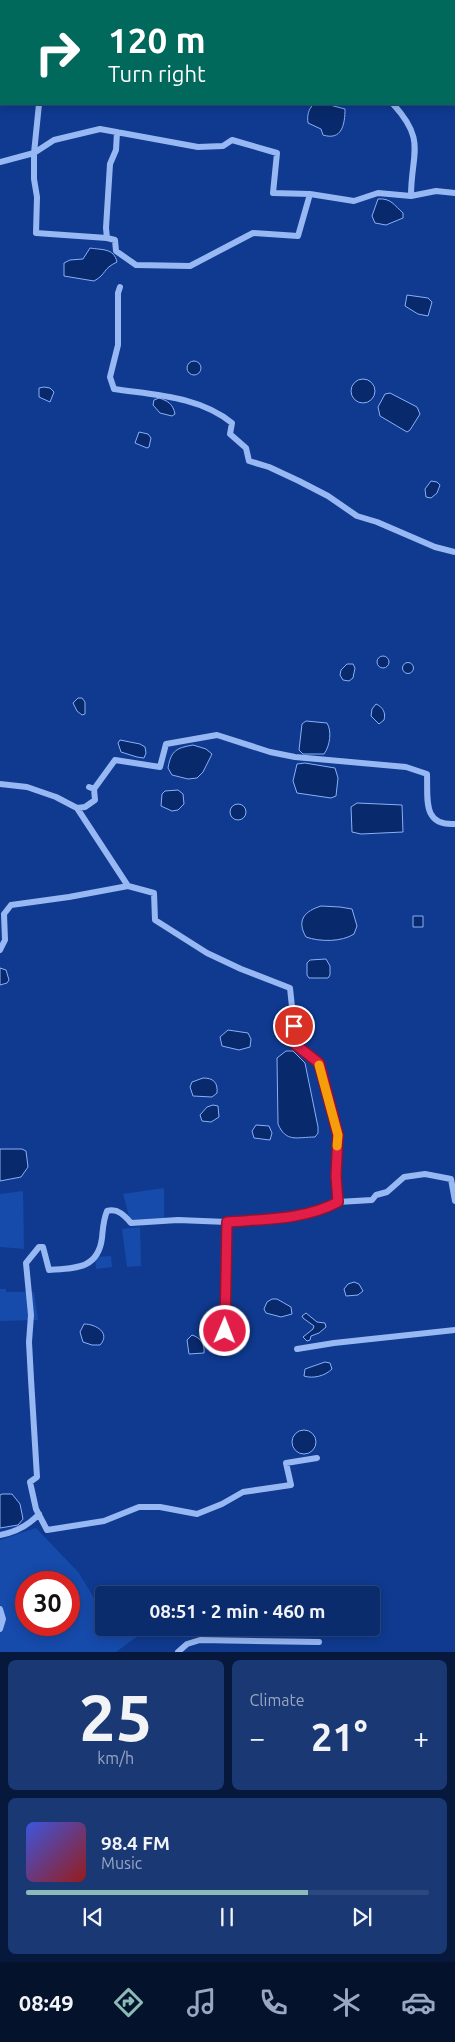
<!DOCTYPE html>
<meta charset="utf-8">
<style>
:root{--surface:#0b2c6c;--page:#193874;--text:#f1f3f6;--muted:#9aa7c2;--line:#2b487f;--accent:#8bbbb9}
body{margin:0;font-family:Ubuntu,sans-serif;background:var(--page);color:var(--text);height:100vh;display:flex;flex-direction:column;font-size:19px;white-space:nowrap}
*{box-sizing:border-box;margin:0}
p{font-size:16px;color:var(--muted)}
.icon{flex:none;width:28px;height:28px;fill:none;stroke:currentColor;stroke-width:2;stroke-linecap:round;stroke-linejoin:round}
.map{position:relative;height:1652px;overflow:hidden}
.side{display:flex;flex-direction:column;gap:8px;padding:8px;background:#06183b;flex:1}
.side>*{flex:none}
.top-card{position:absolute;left:0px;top:0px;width:455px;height:105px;box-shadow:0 2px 12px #0003,0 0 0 1px var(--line);background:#00695c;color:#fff;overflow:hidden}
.speed{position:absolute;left:15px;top:1571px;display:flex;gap:10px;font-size:25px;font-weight:700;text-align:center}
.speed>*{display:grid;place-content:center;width:65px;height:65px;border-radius:50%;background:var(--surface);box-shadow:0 2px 12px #0003,0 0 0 1px var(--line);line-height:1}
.speed .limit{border:8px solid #d22;background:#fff;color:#111}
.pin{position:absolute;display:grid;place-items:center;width:42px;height:42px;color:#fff;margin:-21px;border:2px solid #fff;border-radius:50%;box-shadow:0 1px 5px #0007}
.me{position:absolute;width:55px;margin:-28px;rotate:1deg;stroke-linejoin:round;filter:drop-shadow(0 0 4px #0008)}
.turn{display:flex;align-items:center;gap:18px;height:105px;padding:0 25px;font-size:22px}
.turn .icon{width:65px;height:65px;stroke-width:2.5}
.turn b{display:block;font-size:35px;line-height:42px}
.big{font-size:38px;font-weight:600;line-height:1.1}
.side .widget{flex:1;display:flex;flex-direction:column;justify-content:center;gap:8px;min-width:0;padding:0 18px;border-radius:8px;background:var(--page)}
.side .dial{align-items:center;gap:0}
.dial b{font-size:65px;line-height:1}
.song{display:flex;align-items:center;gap:15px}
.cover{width:60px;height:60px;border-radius:8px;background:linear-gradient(135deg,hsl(230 70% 55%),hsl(0 70% 35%))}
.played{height:5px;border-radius:2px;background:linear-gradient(90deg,var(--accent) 70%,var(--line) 70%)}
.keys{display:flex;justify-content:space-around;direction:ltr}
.heat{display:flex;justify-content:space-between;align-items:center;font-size:28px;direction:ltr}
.side .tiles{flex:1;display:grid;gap:8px;grid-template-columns:1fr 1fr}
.widget:last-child{grid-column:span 2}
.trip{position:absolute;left:95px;top:1586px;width:285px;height:50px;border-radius:5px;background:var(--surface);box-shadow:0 2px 12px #0003,0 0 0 1px var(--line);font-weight:600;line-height:50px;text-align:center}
.tab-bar{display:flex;height:80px;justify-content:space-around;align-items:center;background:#04122b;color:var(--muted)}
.tab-bar .icon{width:35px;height:35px}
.tab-bar .current{color:var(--accent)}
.tab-bar b{font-size:22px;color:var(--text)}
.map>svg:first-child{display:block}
</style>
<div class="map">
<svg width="455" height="1652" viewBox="0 0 455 1652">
<rect width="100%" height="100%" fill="#0f3a90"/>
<path fill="#164aab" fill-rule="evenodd" d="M164 1188V1218L130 1220 123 1194Z
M23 1191 24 1249 0 1247V1194Z
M140 1227 141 1266 127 1267 122 1229Z
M111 1256 112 1267 96 1269 95 1257Z
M0 1289H6V1292H34L38 1320 0 1321Z
M36 1528 78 1572 104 1614V1628H127L143 1632 116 1652H0V1540ZM26 1582H69V1625H26Z"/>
<path fill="#08296b" stroke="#89b1f7" d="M314 104H326L345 109C345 124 342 141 323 135L321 129 308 123C307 116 308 109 314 104Z
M378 199C391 198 394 205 403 213V218L386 225 375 223 372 216Z
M90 248C102 250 114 248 117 262 102 269 107 274 94 281L64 276V263L70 260 83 259Z
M407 295 428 298 432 302 428 316 418 314 405 306Z
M187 368a7 7 0 1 1 14 0a7 7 0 1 1-14 0Z
M351 391a12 12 0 1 1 24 0a12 12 0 1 1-24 0Z
M44 387 50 388 54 392 50 402 39 397V388Z
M390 393 417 407 420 414 410 430 407 432 380 416 378 407 385 394Z
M159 398C168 401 173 404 175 414L172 416 160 413 153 405 154 400Z
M139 432 148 434 151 438 149 447 147 448 135 443Z
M431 481 437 482 440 485 437 493 431 498 426 497 425 489Z
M377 662a6 6 0 1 1 12 0a6 6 0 1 1-12 0Z
M402.5 668a5.5 5.5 0 1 1 11 0a5.5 5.5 0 1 1-11 0Z
M347 664H353L355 668 353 678 349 681 343 680 340 675 341 670Z
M78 698H82L85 702V714L82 715 77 711 73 703Z
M376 704C383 707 386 713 384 720L379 724 371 716 372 709Z
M306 721 327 723C332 731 330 746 324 754H303L299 750 302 724Z
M120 740 140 744 145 747 146 753 144 758 137 757 121 752 118 743Z
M193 745 206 749 212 754 203 772 197 778 188 779 172 775 168 768C171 750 177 748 193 745Z
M305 763 335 768 338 778 336 796 331 798 297 793 293 781 297 764Z
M178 790 183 794 184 804 178 810 172 811 161 806 162 794 165 791Z
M357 803 402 805 403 832 361 834 352 832 351 807Z
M230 812a8 8 0 1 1 16 0a8 8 0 1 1-16 0Z
M321 906 340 907 352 909 357 926 354 934C342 942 320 942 306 937 296 920 305 911 321 906Z
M413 916H423V927H413Z
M326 959 330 966V975L328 978H309L307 975V963L310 960Z
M0 968 6 970 9 980 7 983 0 985Z
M228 1030 248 1033 251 1039 250 1047 239 1050 222 1046 220 1037Z
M286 1051H293L305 1063 318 1127V1133L315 1137C297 1137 286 1143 278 1124L277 1058Z
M203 1078C213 1078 218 1082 217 1093L212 1097 193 1096 190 1087 192 1082Z
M213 1105 218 1106 219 1117 211 1122 202 1121 200 1115 207 1107Z
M256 1125 269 1126 272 1133 270 1140 254 1138 252 1131Z
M0 1149H22L26 1151 28 1167 21 1177 0 1181Z
M354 1282 359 1284 363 1291 358 1295 346 1296 344 1289 348 1284Z
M272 1299H277L291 1307 292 1314 281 1317 266 1313 264 1309 267 1302Z
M306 1313 317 1322 325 1323 326 1327 319 1333 311 1336 310 1340 307 1341 303 1337 313 1329 314 1326 303 1318 302 1316Z
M84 1324C96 1324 111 1333 100 1345H92L83 1342 80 1332Z
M192 1335C201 1338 205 1344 204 1353L189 1354 187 1340Z
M325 1362 330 1363 332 1369C325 1376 313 1379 304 1376L305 1369Z
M292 1442a12 12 0 1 1 24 0a12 12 0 1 1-24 0Z
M2 1494H12L20 1504 23 1519 18 1525 0 1528V1495Z"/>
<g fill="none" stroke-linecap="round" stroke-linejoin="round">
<path stroke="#98b8f3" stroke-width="6" d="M69 1V0
M376 1V0
M39 104 34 153V179L37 197 36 233 107 238 115 240 116 251 136 265 190 266 253 233 298 236 310 194
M393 104C427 141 411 153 411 196
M0 162 34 153 54 140 100 129 198 147 223 146 232 140 277 153 273 193 310 194 354 201 378 193 411 196 436 191 455 193
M107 238 106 228 110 164 116 150 117 132
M120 287 118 293V345L110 377 114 389C154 395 199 396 232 423L230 434 246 448 249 461 269 467 299 481 328 496 357 516 377 522 435 547 455 552
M0 784 27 787 56 797 77 808 128 886 154 893 155 920 207 953 241 969 290 988 296 1045 319 1063 338 1135 335 1177 338 1202
M94 789 115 760 160 767 166 744 217 735 270 752 295 757 406 767 427 774C428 799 422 826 455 824
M77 808 85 807 95 800 94 789 89 787
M0 950 5 940 4 914 11 905 69 897 128 886
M225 1331 227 1222
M297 1349 334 1343 455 1330
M317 1458 286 1463 291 1485 243 1492 222 1504 197 1514 160 1507H139L104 1521 47 1530 36 1509 30 1482 37 1477 31 1379 29 1342 31 1315 26 1263 39 1247H43L49 1270C76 1268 98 1269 102 1238 103 1228 103 1221 107 1211 118 1208 125 1216 131 1223L178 1220 227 1222 298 1216 324 1210 338 1202 372 1200 376 1195 387 1192 404 1177 425 1174 451 1179 455 1201
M0 1535C16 1532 28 1526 39 1514
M0 1609 3 1619 0 1629
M178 1652 187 1644 200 1640 319 1642"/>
</g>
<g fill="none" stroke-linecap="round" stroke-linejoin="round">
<g stroke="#92132f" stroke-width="12">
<path id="route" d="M225 1331 227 1222C265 1219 304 1220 338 1202L336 1176 338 1135 319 1063 296 1045 294 1026"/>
</g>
<use href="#route" stroke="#e11d48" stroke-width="9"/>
<path stroke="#f59e0b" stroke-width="9" d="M319 1065 338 1135 337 1146"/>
</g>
</svg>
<div class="speed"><div class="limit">30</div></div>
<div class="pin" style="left:294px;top:1026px;background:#d93025"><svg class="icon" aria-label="arrive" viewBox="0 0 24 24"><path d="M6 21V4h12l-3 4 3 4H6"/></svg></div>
<svg class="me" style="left:225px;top:1331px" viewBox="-20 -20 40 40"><circle r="17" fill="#e11d48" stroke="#fff" stroke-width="3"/><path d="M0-11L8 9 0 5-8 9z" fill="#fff"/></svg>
<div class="trip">08:51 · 2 min · 460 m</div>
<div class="top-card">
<div class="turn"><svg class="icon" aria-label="right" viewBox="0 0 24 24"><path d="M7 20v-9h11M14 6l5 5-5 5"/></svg><div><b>120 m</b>Turn right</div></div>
</div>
</div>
<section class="side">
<div class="tiles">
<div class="widget dial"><b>25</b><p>km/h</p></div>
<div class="widget"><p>Climate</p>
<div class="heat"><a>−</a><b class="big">21°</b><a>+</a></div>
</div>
<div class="widget">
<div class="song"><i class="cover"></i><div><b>98.4 FM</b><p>Music</p></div></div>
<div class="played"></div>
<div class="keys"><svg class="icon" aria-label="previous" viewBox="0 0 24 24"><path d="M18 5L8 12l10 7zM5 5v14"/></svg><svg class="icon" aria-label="pause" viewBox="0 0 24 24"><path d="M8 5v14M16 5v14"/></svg><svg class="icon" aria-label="next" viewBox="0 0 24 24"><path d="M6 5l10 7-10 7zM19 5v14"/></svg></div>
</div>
</div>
</section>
<nav class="tab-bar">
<b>08:49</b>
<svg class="icon current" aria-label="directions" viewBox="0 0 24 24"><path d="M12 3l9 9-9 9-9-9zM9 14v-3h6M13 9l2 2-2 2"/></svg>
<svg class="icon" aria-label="music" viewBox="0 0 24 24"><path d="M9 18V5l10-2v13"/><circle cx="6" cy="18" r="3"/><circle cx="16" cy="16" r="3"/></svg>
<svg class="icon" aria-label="phone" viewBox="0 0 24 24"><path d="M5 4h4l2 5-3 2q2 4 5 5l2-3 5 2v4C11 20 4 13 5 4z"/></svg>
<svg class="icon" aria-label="climate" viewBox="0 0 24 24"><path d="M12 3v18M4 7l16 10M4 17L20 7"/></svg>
<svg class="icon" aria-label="car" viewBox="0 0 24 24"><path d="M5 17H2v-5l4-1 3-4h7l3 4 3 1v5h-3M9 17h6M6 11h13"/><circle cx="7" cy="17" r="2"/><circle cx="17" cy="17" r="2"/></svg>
</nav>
